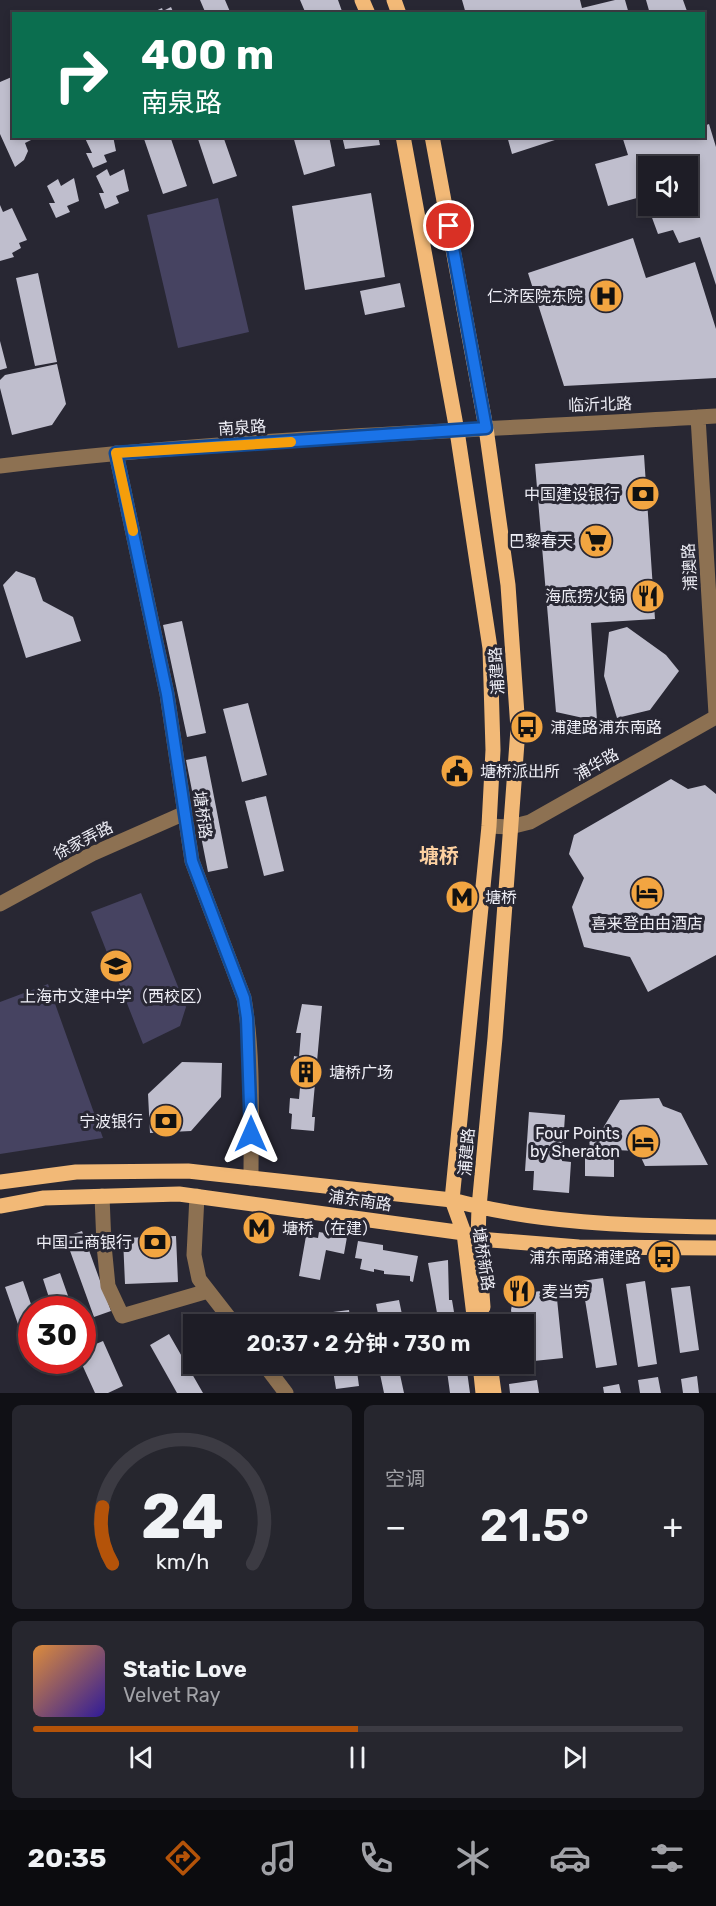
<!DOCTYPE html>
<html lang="zh">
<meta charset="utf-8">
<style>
:root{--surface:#1e1d26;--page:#26262e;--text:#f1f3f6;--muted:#a1a2a7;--line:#3c3b43;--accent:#b45309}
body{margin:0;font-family:Rubik,"Noto Sans SC",sans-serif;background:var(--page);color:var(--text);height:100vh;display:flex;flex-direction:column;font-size:22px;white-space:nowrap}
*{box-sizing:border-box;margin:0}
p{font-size:20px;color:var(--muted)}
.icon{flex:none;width:33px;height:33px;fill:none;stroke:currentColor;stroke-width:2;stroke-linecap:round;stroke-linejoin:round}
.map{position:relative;height:1393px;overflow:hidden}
.panel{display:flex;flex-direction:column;gap:12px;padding:12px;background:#101015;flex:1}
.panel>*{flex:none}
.hud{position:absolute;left:12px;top:12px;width:693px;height:126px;border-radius:0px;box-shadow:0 3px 9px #0003,0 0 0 2px var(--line);background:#0b6e4f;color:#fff;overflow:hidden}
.tools{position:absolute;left:638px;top:156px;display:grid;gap:12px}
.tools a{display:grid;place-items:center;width:60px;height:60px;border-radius:0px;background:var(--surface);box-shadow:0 3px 9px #0003,0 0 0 2px var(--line);font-size:30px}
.speed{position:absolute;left:18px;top:1296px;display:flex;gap:12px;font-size:30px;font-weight:700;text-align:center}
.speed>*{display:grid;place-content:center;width:78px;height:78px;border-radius:50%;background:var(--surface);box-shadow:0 3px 9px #0003,0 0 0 2px var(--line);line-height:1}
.speed .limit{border:9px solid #d22;background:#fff;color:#111}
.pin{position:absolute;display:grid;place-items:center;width:51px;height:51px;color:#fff;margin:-26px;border:3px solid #fff;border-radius:50%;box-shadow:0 2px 6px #0007}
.me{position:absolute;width:66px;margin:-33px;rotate:0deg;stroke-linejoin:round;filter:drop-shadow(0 0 4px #0008)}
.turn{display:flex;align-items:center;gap:21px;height:126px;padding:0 30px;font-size:27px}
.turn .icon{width:78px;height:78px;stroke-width:2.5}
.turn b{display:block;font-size:42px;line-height:51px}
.big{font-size:45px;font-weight:600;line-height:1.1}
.panel .card{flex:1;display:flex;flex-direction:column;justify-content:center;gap:9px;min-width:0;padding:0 21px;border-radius:9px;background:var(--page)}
.panel .dial{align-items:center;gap:0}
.dial svg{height:156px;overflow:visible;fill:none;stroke:var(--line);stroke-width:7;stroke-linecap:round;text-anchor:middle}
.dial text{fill:var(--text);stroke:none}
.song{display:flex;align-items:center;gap:18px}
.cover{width:72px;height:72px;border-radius:9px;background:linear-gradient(135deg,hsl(30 70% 55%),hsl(250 70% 35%))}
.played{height:6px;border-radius:3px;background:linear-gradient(90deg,var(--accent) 50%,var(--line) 50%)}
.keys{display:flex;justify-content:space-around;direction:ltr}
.heat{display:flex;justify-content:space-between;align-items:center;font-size:33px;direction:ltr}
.panel .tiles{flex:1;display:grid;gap:12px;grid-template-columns:1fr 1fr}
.card:last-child{grid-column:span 2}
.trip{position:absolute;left:183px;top:1314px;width:351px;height:60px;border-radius:0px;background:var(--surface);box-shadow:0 3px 9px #0003,0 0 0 2px var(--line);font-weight:600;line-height:60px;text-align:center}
.menu{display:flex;height:96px;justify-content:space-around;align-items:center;background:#0c0c0f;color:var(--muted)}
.menu .icon{width:42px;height:42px}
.menu .active{color:var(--accent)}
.menu b{font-size:27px;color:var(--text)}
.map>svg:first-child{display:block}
</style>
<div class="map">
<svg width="716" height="1393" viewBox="0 0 716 1393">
<rect width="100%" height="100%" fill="#282733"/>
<path fill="#464361" d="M218 198 249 332 178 348 147 215Z
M141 893 186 1007 180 1026 143 1044 91 912Z
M48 984 103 1138 0 1154V1002Z"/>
<path fill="#bfbecd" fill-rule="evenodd" d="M200 0H225L231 14H206Z
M300 0H338L343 14H306Z
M462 0H580L582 8 615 0H625L629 14H466Z
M646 0H683L688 14H650Z
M171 7 174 14H149L162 8 163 11Z
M14 76V136H39L25 143 28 151 24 160 15 167 0 134V82Z
M709 124 716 147V285L700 237 679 243 673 230 658 234 644 196 608 206 595 164 628 155 622 136H704V126ZM648 166H687V206H648Z
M84 136H113L116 151 104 155 107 162 93 168 86 153H92Z
M143 136H170L187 186 163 194Z
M197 136H223L237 176 213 184Z
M293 136H329L335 166 304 175Z
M342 136H378L380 145 345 149Z
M507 136H564V137L512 154Z
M107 169 110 176 124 169 129 191 116 196 119 203 105 209 99 193H104L96 176Z
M74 178 79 201 67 206 70 212 56 218 49 203H55L47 186 58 179 61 186Z
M371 193 385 277 305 290 292 206Z
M0 205 3 212 12 208 27 240 19 243 21 248 12 253 14 257 0 261Z
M633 238 646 278 695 262 716 329V378L564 386 528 273Z
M38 273 57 362 35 366 16 278Z
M400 283 405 307 365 315 360 291Z
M0 341 7 368 0 370Z
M57 364 66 404 52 425 12 435 0 388V380L5 375Z
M644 455 655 619 591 623 597 721 556 712 535 464Z
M16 571 35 578 43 601 73 617 81 641 26 658 3 585Z
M182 621 206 733 187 737 163 625Z
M627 627 666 655 679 671 650 710 617 718 604 676 609 632Z
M248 703 267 775 242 782 223 709Z
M206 756 228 868 208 872 186 760Z
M671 779 688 789 705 785 716 794V955L648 992 630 957 584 947 572 907 584 878 569 854 574 835Z
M266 796 284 871 264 876 245 801Z
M302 1004 322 1006 312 1117H315L314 1131 291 1129 292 1114 289 1113 290 1098 299 1099 301 1077 295 1076 296 1067H293L294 1056 299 1057 301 1033H296Z
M182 1062 222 1063 221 1097 191 1131 150 1133 148 1094Z
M659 1098 663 1106 681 1113 708 1165 645 1166 638 1151 614 1150V1177L585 1176V1151L590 1152 589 1134 600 1133 620 1100Z
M529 1112 565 1115 562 1161 571 1162 569 1193 533 1190 534 1171H525Z
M82 1231 111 1311 94 1317 65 1237Z
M319 1232 347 1237 344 1254 326 1250 320 1280 299 1276 306 1236 318 1238Z
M176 1236 178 1282 125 1284 123 1238Z
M358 1241 383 1245V1250L418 1256 413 1282 410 1281V1276L384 1274V1271L374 1269V1272L360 1269 362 1259 355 1258Z
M448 1260 449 1300H452L456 1324H439L428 1263Z
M60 1273 73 1310H53L43 1279Z
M603 1278 617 1365 596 1368 582 1281Z
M23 1281 33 1310 32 1348 27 1350 5 1287Z
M645 1281 657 1364 638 1367 626 1284Z
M690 1286 699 1350 680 1353 671 1288Z
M532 1288 533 1292 556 1289 563 1358 524 1362V1324H513L511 1310 513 1299 519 1291Z
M399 1300 404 1324H380L376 1304Z
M349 1310 351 1324H327L325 1313Z
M169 1334 203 1393H177L150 1345Z
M103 1341 123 1386 108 1393H95L80 1360H82V1350Z
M332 1364H356L359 1386 336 1389Z
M446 1364H466L470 1393H450Z
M399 1370 404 1393H384L380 1374Z
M697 1376 699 1393H683L681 1379Z
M658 1377 661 1393H640L638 1380Z
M537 1380 539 1393H510L509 1384Z
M619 1384 621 1393H604L603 1387Z"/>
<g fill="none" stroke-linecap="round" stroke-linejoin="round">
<path stroke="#8d7152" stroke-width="15" d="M698 417 716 714
M116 453 167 694 192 861 244 998C254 1057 251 1118 251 1178
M0 466C237 437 478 431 716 416
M489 826 510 827 530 822 716 717
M0 904 92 854 185 813
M102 1196 104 1245 108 1286 122 1316 208 1291
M197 1196 194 1255 199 1279 234 1324
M264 1364 286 1393"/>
<path stroke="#f2b977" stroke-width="15" d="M362 0 368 14
M394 0 399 14
M403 136 457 431 490 648 493 750 489 826 452 1200 464 1233 475 1324
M432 136 486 428 508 585 518 729 495 1038 479 1207 478 1239 483 1307
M0 1182 76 1172 188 1171 452 1200C536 1223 629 1226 716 1227
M0 1206 44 1198 179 1194 464 1233 478 1239 579 1247 716 1248
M480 1364 483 1393
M490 1364 494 1393"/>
</g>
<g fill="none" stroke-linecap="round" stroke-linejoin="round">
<g stroke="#114b97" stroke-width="15">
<path id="route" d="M251 1134 247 1018 244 998 192 861 167 694 116 453 486 428 449 226"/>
</g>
<use href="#route" stroke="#1a73e8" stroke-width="10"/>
<path stroke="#f59e0b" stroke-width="10" d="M133 531 116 453 291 442"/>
</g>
<defs>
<g id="hospital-disc" transform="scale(1.725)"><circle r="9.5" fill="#f2a541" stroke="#282733"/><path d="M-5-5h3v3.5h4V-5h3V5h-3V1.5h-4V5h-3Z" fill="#111"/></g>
<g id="bank-disc" transform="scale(1.725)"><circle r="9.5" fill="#f2a541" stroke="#282733"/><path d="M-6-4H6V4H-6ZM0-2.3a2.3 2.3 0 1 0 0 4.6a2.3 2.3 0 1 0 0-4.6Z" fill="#111"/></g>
<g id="supermarket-disc" transform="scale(1.725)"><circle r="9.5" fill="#f2a541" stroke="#282733"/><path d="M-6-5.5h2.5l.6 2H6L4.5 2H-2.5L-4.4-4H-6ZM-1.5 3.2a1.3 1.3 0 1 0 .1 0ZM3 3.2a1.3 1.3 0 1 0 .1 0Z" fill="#111"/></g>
<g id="restaurant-disc" transform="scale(1.725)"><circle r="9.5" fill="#f2a541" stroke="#282733"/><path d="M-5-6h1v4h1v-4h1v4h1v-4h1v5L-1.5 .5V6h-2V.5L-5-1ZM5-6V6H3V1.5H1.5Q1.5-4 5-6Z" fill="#111"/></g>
<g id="bus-disc" transform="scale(1.725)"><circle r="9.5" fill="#f2a541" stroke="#282733"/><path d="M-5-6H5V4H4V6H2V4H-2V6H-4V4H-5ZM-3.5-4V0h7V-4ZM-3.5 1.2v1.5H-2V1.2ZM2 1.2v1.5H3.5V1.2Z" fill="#111"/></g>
<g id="civic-disc" transform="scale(1.725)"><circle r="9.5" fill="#f2a541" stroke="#282733"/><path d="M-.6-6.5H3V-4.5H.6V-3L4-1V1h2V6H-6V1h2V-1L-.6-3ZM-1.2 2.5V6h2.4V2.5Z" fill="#111"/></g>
<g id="hotel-disc" transform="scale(1.725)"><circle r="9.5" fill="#f2a541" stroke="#282733"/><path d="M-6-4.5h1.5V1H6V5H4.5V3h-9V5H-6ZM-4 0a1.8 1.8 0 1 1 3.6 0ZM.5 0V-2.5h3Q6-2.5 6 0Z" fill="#111"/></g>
<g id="metro-disc" transform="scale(1.725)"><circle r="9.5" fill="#f2a541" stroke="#282733"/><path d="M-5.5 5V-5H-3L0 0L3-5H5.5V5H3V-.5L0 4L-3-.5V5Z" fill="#111"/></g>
<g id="school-disc" transform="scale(1.725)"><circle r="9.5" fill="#f2a541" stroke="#282733"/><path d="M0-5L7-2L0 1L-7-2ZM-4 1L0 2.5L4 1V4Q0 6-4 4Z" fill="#111"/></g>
<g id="building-disc" transform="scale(1.725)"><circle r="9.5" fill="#f2a541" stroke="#282733"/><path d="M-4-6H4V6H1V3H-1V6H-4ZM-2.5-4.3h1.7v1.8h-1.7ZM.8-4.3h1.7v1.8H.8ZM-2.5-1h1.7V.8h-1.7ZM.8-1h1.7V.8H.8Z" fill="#111"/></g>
</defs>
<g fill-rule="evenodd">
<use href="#hospital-disc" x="606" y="296"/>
<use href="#bank-disc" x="643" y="494"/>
<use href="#supermarket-disc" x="596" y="541"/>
<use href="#restaurant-disc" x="648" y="596"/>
<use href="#bus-disc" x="527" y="727"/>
<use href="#civic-disc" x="457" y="771"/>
<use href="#hotel-disc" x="647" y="893"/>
<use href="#metro-disc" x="462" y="897"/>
<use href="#school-disc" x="116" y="966"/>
<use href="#building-disc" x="306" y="1072"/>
<use href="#bank-disc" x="166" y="1121"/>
<use href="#hotel-disc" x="643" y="1142"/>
<use href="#metro-disc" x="259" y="1228"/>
<use href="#bank-disc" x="155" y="1242"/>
<use href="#bus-disc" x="664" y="1257"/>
<use href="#restaurant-disc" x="519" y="1291"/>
</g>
<g text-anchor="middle" stroke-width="6" stroke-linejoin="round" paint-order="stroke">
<g font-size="16" fill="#eeeef6" stroke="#282733" text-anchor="end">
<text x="583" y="302">仁济医院东院</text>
<text x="620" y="500">中国建设银行</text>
<text x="573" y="547">巴黎春天</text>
<text x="625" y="602">海底捞火锅</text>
<text x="550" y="733" text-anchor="start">浦建路浦东南路</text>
<text x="480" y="777" text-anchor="start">塘桥派出所</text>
<text x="485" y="903" text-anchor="start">塘桥</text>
<text x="647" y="929" text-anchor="middle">喜来登由由酒店</text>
<text x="116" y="1002" text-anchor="middle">上海市文建中学（西校区）</text>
<text x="329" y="1078" text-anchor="start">塘桥广场</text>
<text x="143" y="1127">宁波银行</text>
<text x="620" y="1139">Four Points<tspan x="620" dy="18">by Sheraton</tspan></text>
<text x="282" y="1234" text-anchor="start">塘桥（在建）</text>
<text x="132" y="1248">中国工商银行</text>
<text x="641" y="1263">浦东南路浦建路</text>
<text x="542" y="1297" text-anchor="start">麦当劳</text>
</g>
<g font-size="16" fill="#eeeef6" stroke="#282733">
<text transform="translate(600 404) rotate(-2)" y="6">临沂北路</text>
<text transform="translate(242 427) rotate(-4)" y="6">南泉路</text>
<text transform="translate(689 567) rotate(-93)" y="6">浦澳路</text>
<text transform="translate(496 671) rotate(-94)" y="6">浦建路</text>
<text transform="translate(596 764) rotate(-29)" y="6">浦华路</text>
<text transform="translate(203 815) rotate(82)" y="6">塘桥路</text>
<text transform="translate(83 840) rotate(-27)" y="6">徐家弄路</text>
<text transform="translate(466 1152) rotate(-85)" y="6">浦建路</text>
<text transform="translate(360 1200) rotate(8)" y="6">浦东南路</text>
<text transform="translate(484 1259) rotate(81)" y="6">塘桥新路</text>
</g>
<g font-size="20" font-weight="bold" fill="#fdd1a1" stroke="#282733">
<text x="439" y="863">塘桥</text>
</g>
</g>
</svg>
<div class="tools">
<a><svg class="icon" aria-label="sound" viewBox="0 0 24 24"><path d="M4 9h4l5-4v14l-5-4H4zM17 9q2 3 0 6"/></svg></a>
</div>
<div class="speed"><div class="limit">30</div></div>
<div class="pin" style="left:449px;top:226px;background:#d93025"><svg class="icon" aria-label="arrive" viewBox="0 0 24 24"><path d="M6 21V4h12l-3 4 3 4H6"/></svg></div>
<svg class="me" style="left:251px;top:1134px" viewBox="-20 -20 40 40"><path d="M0-17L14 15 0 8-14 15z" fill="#1a73e8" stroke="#fff" stroke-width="4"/></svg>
<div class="trip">20:37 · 2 分钟 · 730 m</div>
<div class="hud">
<div class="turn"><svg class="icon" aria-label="right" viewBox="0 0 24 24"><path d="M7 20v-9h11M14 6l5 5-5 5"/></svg><div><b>400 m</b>南泉路</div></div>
</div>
</div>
<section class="panel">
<div class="tiles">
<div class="card dial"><svg viewBox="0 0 100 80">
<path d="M14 69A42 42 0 1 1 86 69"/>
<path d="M14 69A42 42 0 0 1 9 40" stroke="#b45309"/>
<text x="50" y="56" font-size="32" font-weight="700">24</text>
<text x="50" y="72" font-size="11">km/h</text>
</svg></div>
<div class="card"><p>空调</p>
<div class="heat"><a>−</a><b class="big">21.5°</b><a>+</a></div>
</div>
<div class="card">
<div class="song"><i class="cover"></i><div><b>Static Love</b><p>Velvet Ray</p></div></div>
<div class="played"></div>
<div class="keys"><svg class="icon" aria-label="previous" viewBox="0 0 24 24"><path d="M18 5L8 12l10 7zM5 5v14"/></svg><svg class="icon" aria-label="pause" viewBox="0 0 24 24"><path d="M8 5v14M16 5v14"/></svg><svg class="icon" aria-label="next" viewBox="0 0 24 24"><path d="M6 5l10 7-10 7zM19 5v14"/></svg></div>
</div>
</div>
</section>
<nav class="menu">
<b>20:35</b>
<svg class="icon active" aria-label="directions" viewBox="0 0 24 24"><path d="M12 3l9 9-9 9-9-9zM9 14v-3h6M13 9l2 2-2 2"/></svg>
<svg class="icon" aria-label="music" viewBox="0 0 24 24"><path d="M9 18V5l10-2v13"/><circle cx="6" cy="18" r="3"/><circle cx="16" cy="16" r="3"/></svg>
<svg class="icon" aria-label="phone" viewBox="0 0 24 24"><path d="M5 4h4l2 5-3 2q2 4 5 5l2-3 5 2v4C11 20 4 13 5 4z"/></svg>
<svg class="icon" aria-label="climate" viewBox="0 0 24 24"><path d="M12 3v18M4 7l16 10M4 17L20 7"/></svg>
<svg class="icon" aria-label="car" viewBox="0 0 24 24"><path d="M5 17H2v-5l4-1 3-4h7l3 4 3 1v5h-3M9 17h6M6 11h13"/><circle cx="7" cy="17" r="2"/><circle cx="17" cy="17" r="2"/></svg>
<svg class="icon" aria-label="filters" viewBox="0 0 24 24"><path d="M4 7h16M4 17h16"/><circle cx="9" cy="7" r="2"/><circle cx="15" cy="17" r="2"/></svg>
</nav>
